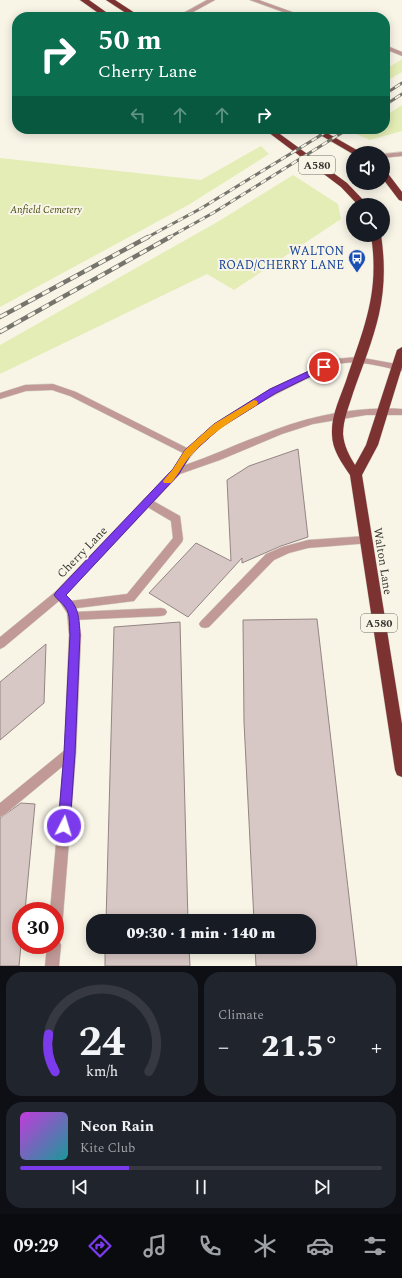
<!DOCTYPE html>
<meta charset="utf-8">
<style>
:root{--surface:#171b24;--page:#20242c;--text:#f1f3f6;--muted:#9ea1a6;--line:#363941;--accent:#7c3aed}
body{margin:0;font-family:Spectral,serif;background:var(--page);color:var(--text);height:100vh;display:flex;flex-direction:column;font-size:15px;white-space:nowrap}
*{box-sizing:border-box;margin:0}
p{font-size:13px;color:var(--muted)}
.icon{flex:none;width:22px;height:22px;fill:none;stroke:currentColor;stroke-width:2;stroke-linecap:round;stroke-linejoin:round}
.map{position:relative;height:966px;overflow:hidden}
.drawer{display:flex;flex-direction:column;gap:6px;padding:6px;background:#0d0f14;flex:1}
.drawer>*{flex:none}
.banner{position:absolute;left:12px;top:12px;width:378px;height:122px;border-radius:16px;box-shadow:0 2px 10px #0003;background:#0b6e4f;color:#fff;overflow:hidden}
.controls{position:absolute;left:346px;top:146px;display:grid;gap:8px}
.controls a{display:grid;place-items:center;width:44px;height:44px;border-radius:50%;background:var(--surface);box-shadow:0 2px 10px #0003;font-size:20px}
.speed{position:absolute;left:12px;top:902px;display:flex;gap:8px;font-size:20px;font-weight:700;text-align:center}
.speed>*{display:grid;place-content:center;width:52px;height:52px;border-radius:50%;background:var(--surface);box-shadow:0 2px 10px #0003;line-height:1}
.speed .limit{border:6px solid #d22;background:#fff;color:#111}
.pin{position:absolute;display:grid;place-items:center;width:34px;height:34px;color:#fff;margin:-17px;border:2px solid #fff;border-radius:50%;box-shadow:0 1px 4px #0007}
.me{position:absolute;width:44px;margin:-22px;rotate:5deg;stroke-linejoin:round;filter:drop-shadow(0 0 3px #0008)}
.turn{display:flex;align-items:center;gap:14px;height:84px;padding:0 20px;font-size:18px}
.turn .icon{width:52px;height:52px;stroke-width:2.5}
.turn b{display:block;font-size:28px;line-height:34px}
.lanes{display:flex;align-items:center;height:38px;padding:0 20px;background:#0003;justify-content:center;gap:20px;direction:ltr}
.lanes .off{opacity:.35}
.big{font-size:30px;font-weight:800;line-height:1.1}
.drawer .tile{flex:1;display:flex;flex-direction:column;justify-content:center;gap:6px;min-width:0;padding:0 14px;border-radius:16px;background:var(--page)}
.drawer .dial{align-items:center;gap:0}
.dial svg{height:104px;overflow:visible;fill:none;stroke:var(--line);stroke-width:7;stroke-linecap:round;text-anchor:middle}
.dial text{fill:var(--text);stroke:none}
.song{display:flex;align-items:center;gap:12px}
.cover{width:48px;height:48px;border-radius:6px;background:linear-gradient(135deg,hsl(290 70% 55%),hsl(180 70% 35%))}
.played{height:4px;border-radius:2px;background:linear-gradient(90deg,var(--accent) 30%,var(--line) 30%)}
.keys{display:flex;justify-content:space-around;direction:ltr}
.heat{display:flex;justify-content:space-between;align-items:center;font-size:22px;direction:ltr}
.drawer .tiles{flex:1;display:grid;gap:6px;grid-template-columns:1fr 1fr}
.tile:last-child{grid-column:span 2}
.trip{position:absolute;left:86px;top:914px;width:230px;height:40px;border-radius:16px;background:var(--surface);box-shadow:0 2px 10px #0003;font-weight:800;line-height:40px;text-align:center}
.tabs{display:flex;height:64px;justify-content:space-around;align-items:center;background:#090b0e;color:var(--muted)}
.tabs .icon{width:28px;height:28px}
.tabs .current{color:var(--accent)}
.tabs b{font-size:18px;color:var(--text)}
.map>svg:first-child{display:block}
</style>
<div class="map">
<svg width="402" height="966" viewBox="0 0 402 966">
<rect width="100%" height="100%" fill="#f8f5e7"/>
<path fill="#e4edb6" d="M402 59V72L385 82V70Z
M402 105V131L370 140 356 134 364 129H385V116Z
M261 146 269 154 190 204 0 307V158L201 180Z
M293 175 338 204 341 219 234 290 207 274 0 374V345L219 221Z"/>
<path fill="#d7c7c5" stroke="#938583" d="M298 449 308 537 281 546 242 563V558L188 617 149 593 196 543 231 561 227 480 249 466Z
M317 619 357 966H256L255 947H309V921H254L244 722 243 620Z
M180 622 188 921H106L114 627Z
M46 644 44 703 0 740V682Z
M21 803 35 804 25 911H21V945L19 966H0V818Z
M105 947H189L190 966H105Z"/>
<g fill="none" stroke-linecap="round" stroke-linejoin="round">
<g stroke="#d5d3c6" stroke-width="1">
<path id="lane" d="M53 384 76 392 191 450 193 452 191 454H185L70 396 52 390 26 391 0 399V393L25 385Z
M148 498 180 516 183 539 182 542 134 601 70 609 66 608 65 605 66 602 70 601 127 594 173 538 171 521 144 505 143 502 144 499Z
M366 536 370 537 371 540 370 543 308 548 289 553 274 560 209 627 205 628 201 627 199 624 201 621 266 554 282 547 308 540Z
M161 608 165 609 167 612 165 615 161 616 74 620 70 619 68 616 70 613 74 612Z
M70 748 74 749 76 753 74 757 4 815 0 817V803L66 749Z"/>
</g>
<g stroke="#d5d3c6" stroke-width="1">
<path id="street" d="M207 0H215L184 17H176Z
M250 0H259L306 17H297Z
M385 45 402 52V56L385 49Z
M402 152V156L383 158V154Z
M358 357 402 365V371C383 367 358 359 339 364 329 366 320 373 311 377 271 396 208 427 185 465 210 457 234 445 259 436 305 417 352 406 402 409V415H366L313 424 282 434 220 460 180 474 66 595 72 601 78 613 81 635 76 753 62 929 60 934 55 936V911H50L64 753 69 635 67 613 59 601 4 647 0 649V637L55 592 172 470 185 450 214 424 270 389 334 359Z
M55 939 59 940 61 945 59 966H45L47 945H55Z"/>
</g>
<g stroke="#d5d3c6" stroke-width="1">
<path id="highway" d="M80 0H89L113 17H104Z
M106 0H115L141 17H132Z
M264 129H273L347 183 368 205H358L341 187Z
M310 129H320L362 153 353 154Z
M383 170 386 171 402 192V201L399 200 383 179Z
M371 235H381C385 262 385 287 379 314 373 341 362 367 353 393 349 406 343 420 343 434 344 446 349 455 355 465L366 445 397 350 402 347V367L378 445 362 475 402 724V777L397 775 395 770 350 475C342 463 332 450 332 434 331 416 340 398 346 381 364 327 380 293 371 235Z"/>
</g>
<use href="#lane" fill="#c19a97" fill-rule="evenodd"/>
<use href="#street" fill="#c19a97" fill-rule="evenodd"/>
<use href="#highway" fill="#7c3230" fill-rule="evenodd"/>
<g stroke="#76756d" stroke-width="3">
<path id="rail-far1" d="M385 94 402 83
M385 105 402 94
M146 238 200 209 331 129
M168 238 213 213 348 129"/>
</g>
<g stroke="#76756d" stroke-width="4.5">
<path id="rail" d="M0 317 148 237
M0 332 170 237"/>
</g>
<use href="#rail-far1" stroke="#f8f5e7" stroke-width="2" stroke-dasharray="6" stroke-linecap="butt"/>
<use href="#rail" stroke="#f8f5e7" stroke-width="3" stroke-dasharray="8" stroke-linecap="butt"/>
</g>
<path fill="#7c3aed" stroke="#51269a" d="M324 364 329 367 327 368 276 393 220 428 191 454 179 474 66 595C79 607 79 617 80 635L75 753 70 826 68 830 64 831 60 830 58 826 64 753 70 635C69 626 71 614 65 607 62 602 57 600 54 595L56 592 173 469 185 450 214 424 270 389Z"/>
<path fill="#f59e0b" d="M254 400 257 401 258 403 257 405C233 420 212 433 193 453 184 462 179 474 171 483H164L163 481 173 469 185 450 214 424Z"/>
<defs>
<g id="bus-pin" transform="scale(0.9)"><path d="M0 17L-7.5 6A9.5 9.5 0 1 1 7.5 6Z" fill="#1a4fb4" stroke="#f8f5e7"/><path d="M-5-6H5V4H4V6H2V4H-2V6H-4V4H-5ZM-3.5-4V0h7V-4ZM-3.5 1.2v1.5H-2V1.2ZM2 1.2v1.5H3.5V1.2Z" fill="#fff"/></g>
</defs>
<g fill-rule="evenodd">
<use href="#bus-pin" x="357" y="258"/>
</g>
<g text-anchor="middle" stroke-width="4" stroke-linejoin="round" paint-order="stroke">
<g font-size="10" font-style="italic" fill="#474c11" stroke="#f8f5e7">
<text x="46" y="213">Anfield Cemetery</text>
</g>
<g fill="#f8f5e7" stroke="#716f68" stroke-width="1">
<rect x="299" y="156" width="36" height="18" rx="3"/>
<rect x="361" y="614" width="36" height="18" rx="3"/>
</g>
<g font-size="11" font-weight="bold" fill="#373631">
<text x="317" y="169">A580</text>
<text x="379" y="627">A580</text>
</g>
<g font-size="12" fill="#164399" stroke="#f8f5e7" text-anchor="end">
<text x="344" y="255">WALTON<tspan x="344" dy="14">ROAD/CHERRY LANE</tspan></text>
</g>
<g font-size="12" fill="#373631" stroke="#f8f5e7">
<text transform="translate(82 552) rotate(-46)" y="4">Cherry Lane</text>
<text transform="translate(383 561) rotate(81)" y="4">Walton Lane</text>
</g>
</g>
</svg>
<div class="controls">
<a><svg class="icon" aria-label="sound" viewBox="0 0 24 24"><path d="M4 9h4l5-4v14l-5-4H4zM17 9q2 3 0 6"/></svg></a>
<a><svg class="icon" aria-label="search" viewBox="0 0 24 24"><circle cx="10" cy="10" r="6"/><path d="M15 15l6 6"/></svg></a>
</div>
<div class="speed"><div class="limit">30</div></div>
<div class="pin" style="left:324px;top:367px;background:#d93025"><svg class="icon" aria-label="arrive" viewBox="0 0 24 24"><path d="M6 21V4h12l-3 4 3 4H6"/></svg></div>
<svg class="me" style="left:64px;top:826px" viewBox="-20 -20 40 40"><circle r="17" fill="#7c3aed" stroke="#fff" stroke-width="3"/><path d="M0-11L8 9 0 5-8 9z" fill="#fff"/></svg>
<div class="trip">09:30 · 1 min · 140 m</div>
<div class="banner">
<div class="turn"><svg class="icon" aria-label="right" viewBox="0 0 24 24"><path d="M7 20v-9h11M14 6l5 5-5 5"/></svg><div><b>50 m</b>Cherry Lane</div></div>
<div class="lanes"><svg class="icon off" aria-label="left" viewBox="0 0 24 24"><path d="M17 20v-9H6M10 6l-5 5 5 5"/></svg><svg class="icon off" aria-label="ahead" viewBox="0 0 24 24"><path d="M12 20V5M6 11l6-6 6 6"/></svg><svg class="icon off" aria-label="ahead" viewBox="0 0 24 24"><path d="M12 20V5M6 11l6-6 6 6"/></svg><svg class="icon" aria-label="right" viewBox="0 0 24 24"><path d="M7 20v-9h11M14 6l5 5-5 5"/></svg></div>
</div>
</div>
<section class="drawer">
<div class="tiles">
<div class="tile dial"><svg viewBox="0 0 100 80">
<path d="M14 69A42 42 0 1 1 86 69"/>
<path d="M14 69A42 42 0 0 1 9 40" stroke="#7c3aed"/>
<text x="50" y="56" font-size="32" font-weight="700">24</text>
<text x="50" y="72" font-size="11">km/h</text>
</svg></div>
<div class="tile"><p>Climate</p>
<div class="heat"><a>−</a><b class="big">21.5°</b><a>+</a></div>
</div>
<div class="tile">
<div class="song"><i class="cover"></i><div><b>Neon Rain</b><p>Kite Club</p></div></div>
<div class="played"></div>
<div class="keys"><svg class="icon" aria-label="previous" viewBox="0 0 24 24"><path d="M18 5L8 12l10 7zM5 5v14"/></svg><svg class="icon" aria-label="pause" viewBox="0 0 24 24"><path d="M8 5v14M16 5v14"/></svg><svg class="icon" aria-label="next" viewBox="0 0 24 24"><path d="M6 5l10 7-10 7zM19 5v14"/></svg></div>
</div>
</div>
</section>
<nav class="tabs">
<b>09:29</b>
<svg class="icon current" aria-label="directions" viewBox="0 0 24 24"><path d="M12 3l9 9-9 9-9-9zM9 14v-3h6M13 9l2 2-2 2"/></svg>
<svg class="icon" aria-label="music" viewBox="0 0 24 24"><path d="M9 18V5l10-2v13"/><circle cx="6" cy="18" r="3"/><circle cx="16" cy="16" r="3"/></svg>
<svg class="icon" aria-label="phone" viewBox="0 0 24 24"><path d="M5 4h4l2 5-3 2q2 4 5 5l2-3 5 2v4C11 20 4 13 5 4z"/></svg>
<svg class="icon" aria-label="climate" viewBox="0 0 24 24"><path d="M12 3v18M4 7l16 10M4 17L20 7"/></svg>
<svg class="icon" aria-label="car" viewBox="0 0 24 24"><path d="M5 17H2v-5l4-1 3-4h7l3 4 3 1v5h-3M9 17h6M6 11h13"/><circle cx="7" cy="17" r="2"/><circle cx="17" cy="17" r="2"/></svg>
<svg class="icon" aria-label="filters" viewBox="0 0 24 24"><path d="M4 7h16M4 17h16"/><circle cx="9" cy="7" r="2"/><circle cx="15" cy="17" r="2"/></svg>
</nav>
